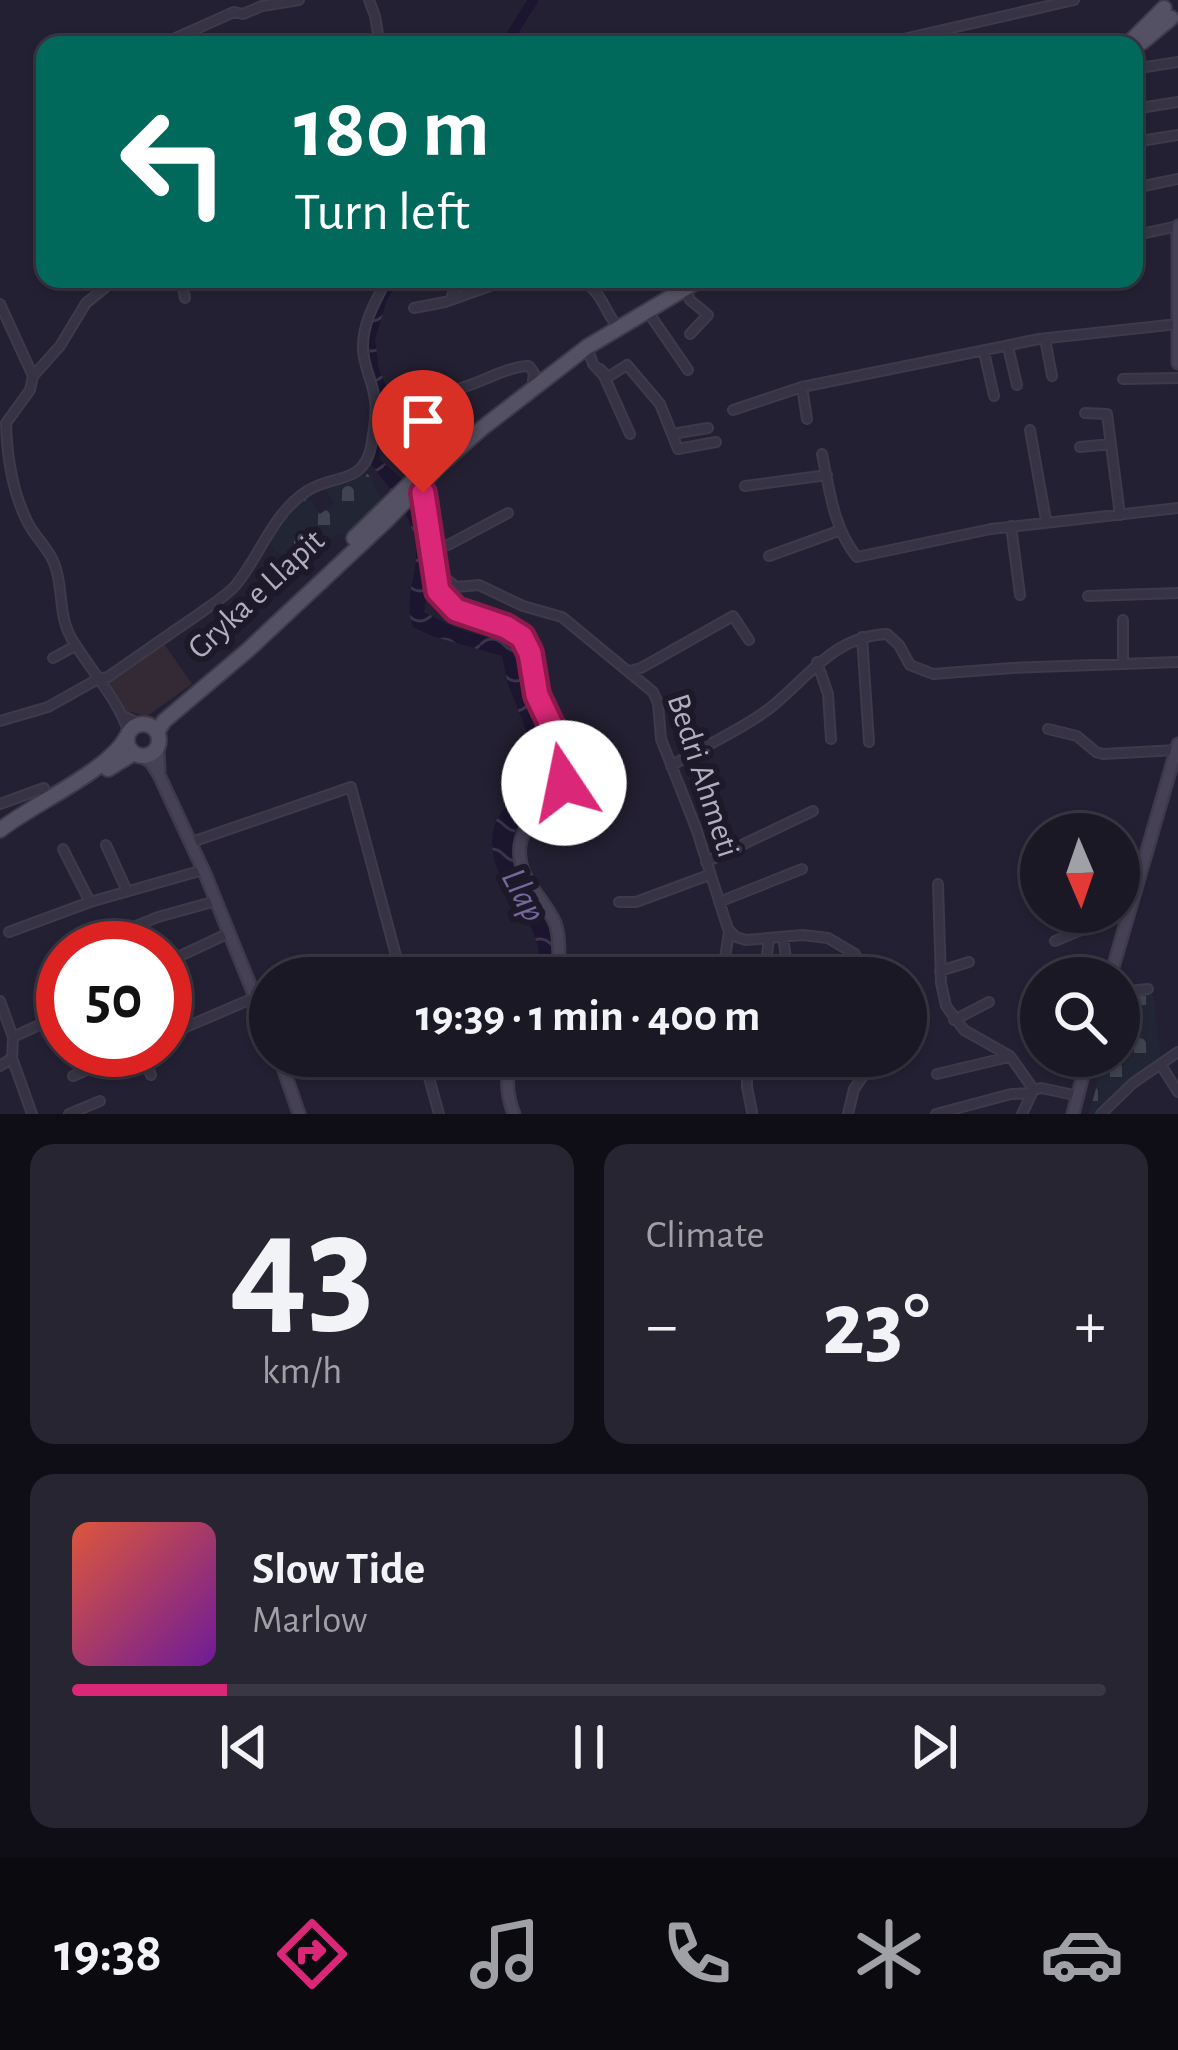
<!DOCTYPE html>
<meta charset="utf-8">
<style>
:root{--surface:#1b1826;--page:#282532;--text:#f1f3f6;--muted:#a0a0a7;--line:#393743;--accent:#db2777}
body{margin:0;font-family:"Alegreya Sans",sans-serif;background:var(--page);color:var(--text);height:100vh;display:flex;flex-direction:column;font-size:45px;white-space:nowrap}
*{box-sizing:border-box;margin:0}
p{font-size:39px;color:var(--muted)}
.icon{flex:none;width:66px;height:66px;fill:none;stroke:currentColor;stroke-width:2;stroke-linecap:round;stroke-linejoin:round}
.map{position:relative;height:1114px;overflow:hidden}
.sheet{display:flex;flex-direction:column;gap:30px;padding:30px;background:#0f0d15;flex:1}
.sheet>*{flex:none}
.banner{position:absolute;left:36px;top:36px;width:1107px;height:252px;border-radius:24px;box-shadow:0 3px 9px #0004,0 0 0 3px var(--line);background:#00695c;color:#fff;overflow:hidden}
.needle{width:78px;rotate:178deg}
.controls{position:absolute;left:1020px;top:813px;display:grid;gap:24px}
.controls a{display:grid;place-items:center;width:120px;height:120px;border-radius:50%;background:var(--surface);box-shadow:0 3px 9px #0004,0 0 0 3px var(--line);font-size:60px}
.speed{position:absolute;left:36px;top:921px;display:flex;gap:24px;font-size:60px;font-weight:700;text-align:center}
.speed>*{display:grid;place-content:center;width:156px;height:156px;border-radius:50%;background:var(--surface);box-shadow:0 3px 9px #0004,0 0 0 3px var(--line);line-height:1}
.speed .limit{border:18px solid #d22;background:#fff;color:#111}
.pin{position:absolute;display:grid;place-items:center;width:102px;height:102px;color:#fff;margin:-123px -51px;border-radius:50% 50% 50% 0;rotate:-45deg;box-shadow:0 0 12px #0007}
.pin .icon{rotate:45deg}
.me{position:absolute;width:132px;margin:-66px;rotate:349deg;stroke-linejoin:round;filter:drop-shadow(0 0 9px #0008)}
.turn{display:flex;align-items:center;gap:42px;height:252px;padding:0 60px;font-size:54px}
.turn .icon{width:156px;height:156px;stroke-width:2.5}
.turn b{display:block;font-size:84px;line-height:102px}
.big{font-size:90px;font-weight:700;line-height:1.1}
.sheet .card{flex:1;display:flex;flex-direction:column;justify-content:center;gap:18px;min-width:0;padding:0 42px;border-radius:24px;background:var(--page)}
.sheet .dial{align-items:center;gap:0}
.dial b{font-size:156px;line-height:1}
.song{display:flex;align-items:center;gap:36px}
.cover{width:144px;height:144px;border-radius:18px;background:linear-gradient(135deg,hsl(10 70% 55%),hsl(280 70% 35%))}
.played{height:12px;border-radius:6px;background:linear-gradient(90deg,var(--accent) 15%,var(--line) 15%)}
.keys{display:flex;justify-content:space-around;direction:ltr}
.heat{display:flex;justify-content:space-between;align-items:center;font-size:66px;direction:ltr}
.sheet .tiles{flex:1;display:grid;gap:30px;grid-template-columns:1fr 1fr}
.card:last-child{grid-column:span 2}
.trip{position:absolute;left:249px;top:957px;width:678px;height:120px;border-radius:60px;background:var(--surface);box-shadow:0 3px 9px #0004,0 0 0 3px var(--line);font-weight:700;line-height:120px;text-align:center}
.dock{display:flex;height:192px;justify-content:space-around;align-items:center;background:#0b0a0f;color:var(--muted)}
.dock .icon{width:84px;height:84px}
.dock .current{color:var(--accent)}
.dock b{font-size:54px;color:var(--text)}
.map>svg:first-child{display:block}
</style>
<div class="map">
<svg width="1178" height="1114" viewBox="0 0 1178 1114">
<defs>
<pattern id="cemetery-stones" width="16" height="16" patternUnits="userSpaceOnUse" patternTransform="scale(3)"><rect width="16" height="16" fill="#222634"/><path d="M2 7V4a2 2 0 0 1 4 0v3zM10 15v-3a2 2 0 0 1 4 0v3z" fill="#404350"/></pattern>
<pattern id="water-waves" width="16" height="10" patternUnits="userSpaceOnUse" patternTransform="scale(3)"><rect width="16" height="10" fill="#1c152f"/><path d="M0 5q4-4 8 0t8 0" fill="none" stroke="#3b344b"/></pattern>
</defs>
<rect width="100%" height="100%" fill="#242033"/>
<path fill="#332a35" d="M162 641 192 684 147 716 126 711 105 681Z"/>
<path fill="url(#cemetery-stones)" d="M368 474 384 505 362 528 307 543 282 555 275 550 269 536 274 527 306 495 320 514 335 504 323 486Z
M1153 995 1161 1062 1116 1093 1097 1114H1089L1105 1056H1119L1120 997Z"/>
<path fill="url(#water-waves)" d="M391 279H399L387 300 375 339 379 369 390 395 378 438 380 459C391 470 413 487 419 500 438 534 431 576 424 612 453 628 486 641 519 640L560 750C571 809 522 800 514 836 505 874 543 899 555 930 559 944 557 964 558 978H537C538 965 541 953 536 940 523 901 483 875 494 827 500 803 530 794 541 769L508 684 502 656 432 636 413 627C403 599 417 579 416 552 415 515 388 487 367 459L366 450 382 396 372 371 368 339 372 318Z"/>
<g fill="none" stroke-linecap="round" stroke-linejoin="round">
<path stroke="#1c152f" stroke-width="10" d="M505 45 533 0"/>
<g stroke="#3d3a4a" stroke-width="12">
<path id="street" d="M369 0 375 16 380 45
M160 45 234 12 243 14 262 6 299 0
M877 45 1074 0
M1140 68 1178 62
M1134 109 1178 102
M1134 142 1178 135
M1134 188 1178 179
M1136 235 1178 226
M181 279 185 298
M579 279C600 290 602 304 614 322
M685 287 690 300 708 315 690 334
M451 299 457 279
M0 304 33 376 30 390 6 423C7 457 12 492 28 523 35 537 49 549 54 563 65 590 56 617 75 644 93 673 118 700 129 733
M414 308 445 302 510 279
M648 312 688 370
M1045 339 1052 376
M587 347 593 364 604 376 630 434
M1008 347 1017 385
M984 352 994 396
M600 369 608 377 627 365 660 404 678 449 716 442
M33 376 60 346 86 303 116 279
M1123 379 1178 378
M802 387 807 419
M427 388C462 400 495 367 529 366L534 373 533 380
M733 410 802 387 1039 339 1178 324
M1085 413 1107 414 1120 515
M1030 430 1046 520
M672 434 708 428
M1080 447 1111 444
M822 454C829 488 834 530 857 557L991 529 1178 508
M745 486 827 475
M508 513 448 545 435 548 440 574 456 587 479 585 523 606 562 617 653 692 658 703 661 739 696 828 728 929 736 937 746 940 803 935 828 938 855 954 871 978
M1011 526 1020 595
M769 556 841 530
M1088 596 1178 593
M862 637 869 742
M53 658 75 646
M817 662 828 694 831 739
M1123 663V620
M630 671 641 668 733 616 749 640
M123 716 140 724
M0 721 48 707 98 679 108 677C138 656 168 635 199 614 211 605 225 597 235 586 261 555 271 515 307 491 333 474 363 485 371 447 373 434 377 415 375 402 374 383 363 367 363 348 362 324 376 300 387 279
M1048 729 1077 736 1096 752 1103 754 1177 750
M671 766C703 746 740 731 770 708 808 678 833 636 887 634L899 645 910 665 933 674 1012 668 1178 662
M0 804 44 788 45 799
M189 843 351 787 402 978
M106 845 127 891
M63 849 90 902
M706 862 813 811
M938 884 941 983 946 1006 964 1030 1010 1056 1034 1090
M619 902H636L709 875
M719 902 802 869
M9 932 90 902 203 870
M783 937 789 978
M1055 941 1100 922 1129 915
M82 948 158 917 216 901
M52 960 63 956
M165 963 229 933
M940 971 969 962
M722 978 729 932
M764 978 769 939
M1065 978 1089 971 1114 970
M1039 986 1041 985
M1119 992 1148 989
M0 1001 13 1037 12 1058 32 1114
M954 1020 989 1002
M165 1036 256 997
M13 1037 63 1014
M140 1050 151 1075
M423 1056 439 1114
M747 1056V1087L752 1112
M1161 1065 1178 1092
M0 1066 12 1058
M937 1074 1009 1057
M73 1076 132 1050
M1034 1090 1041 1088 1079 1096
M69 1114 100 1101
M848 1114 854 1089 877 1056
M936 1114 1011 1094 1031 1093
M1022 1114 1033 1091
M1101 1114 1133 1083 1178 1052"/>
</g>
<g stroke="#3d3a4a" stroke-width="15">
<path id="secondary" d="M1178 226V363
M427 482C420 502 429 517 431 536 433 553 430 576 438 591 456 625 505 613 524 641 535 657 532 677 537 695 545 721 578 751 565 781 552 810 515 821 520 858 523 884 545 900 555 923 561 938 558 961 559 978
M158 747 159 771
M141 756 151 762 159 775 206 876 270 1034
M1110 978 1178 744
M279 1056 299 1114
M513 1056C505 1075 506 1094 514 1114
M1073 1114 1088 1056"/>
</g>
<g stroke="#3d3a4a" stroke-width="18">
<path id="primary" d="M1142 42 1171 18
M1127 45 1164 8
M354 538 433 461
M127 740a16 16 0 1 1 32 0a16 16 0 1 1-32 0Z
M157 732 164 721 248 650 387 520 439 466 481 429 587 347 701 279
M108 769 134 753
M0 830C34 803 109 771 127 736"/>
</g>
<use href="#street" stroke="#373344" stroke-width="8"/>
<use href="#secondary" stroke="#474156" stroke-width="10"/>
<use href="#primary" stroke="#555164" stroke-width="14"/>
</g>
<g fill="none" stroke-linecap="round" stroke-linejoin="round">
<g stroke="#8e194d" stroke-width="30">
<path id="route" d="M423 493 438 591 456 610 506 627 522 637 530 653 537 695 562 748 567 764 564 783"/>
</g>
<use href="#route" stroke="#db2777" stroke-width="21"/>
</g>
<g text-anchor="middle" stroke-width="12" stroke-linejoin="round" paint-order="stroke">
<g font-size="33" fill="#b2adc1" stroke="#1d1928">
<text transform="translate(255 593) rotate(-43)" y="12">Gryka e Llapit</text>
<text transform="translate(705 775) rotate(72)" y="12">Bedri Ahmeti</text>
</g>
<g font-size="36" font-style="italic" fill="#75689e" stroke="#1d1928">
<text transform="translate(525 894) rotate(62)" y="13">Llap</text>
</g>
</g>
</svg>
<div class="controls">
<a><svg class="needle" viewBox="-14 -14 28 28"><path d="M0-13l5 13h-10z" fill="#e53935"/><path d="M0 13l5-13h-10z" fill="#a0a0a7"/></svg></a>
<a><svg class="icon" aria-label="search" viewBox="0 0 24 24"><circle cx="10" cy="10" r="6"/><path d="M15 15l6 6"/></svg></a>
</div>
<div class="speed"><div class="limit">50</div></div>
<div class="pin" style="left:423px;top:493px;background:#d93025"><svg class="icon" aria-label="arrive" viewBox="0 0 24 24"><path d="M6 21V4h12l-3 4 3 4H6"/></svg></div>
<svg class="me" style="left:564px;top:783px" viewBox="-20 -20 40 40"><circle r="19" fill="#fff"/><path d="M0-13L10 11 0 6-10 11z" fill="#db2777"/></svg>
<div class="trip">19:39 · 1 min · 400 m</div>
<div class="banner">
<div class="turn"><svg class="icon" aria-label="left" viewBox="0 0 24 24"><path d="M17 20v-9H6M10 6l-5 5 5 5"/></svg><div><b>180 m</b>Turn left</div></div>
</div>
</div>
<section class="sheet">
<div class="tiles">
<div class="card dial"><b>43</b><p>km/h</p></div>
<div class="card"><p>Climate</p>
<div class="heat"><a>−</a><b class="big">23°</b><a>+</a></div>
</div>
<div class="card">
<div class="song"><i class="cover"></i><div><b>Slow Tide</b><p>Marlow</p></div></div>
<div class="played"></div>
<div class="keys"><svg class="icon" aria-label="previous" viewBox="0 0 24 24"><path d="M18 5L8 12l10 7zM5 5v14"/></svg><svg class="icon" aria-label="pause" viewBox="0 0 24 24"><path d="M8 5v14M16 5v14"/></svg><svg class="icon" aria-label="next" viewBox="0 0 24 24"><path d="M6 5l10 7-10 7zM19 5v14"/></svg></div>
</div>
</div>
</section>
<nav class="dock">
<b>19:38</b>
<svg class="icon current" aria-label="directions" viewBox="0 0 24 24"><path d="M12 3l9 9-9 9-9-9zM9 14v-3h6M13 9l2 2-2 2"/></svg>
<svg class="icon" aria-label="music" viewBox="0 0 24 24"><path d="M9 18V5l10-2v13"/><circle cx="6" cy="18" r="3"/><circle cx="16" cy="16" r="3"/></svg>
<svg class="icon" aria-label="phone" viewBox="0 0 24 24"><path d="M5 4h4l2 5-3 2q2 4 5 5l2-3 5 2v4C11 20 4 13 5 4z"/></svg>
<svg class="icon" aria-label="climate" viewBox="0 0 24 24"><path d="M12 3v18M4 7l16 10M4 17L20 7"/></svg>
<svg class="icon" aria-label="car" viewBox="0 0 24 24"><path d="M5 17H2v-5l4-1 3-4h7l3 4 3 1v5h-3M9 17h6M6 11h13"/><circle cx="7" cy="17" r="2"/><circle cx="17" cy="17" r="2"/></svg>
</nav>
